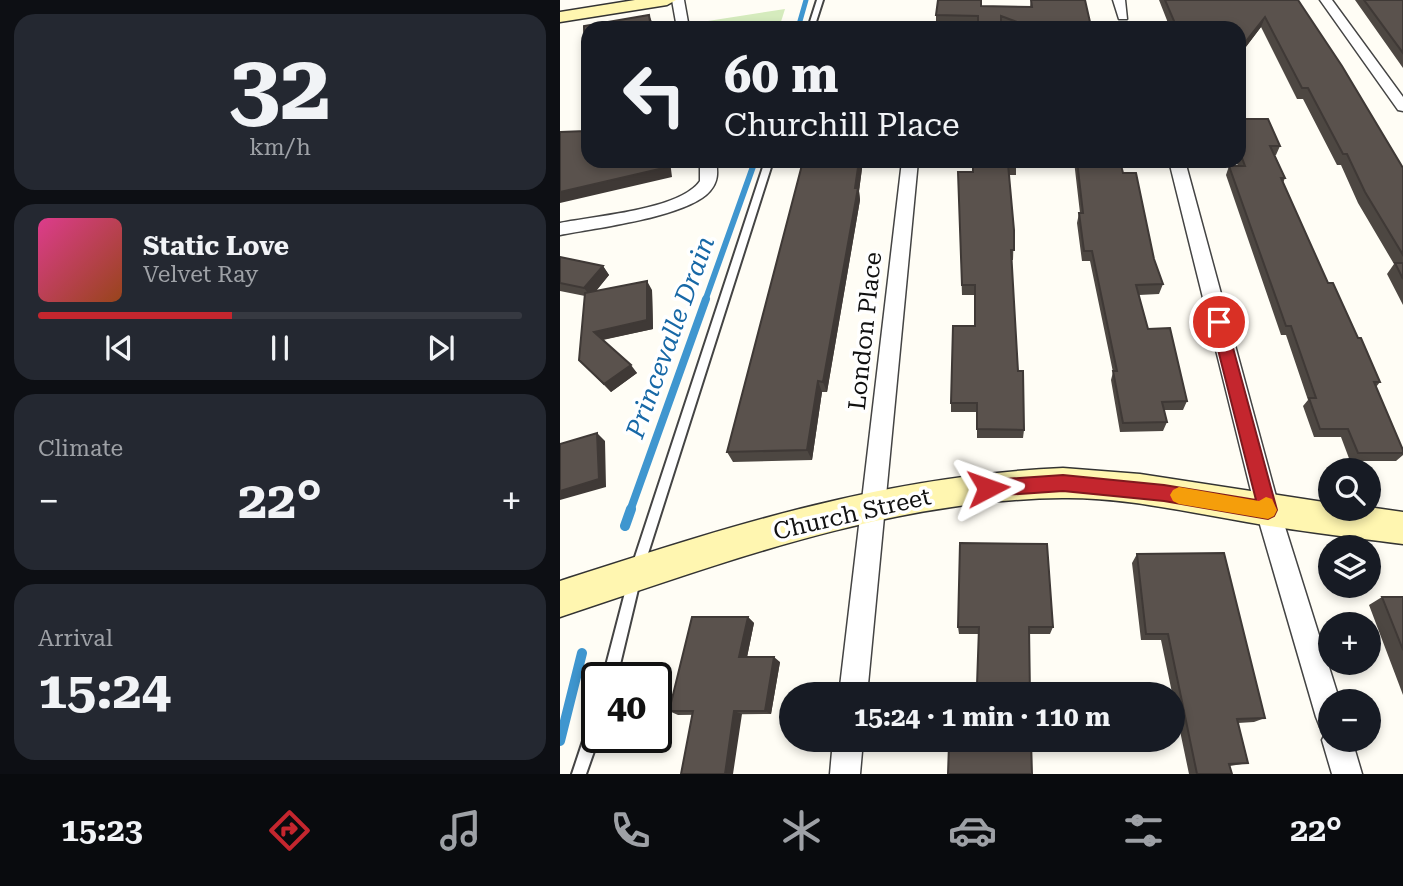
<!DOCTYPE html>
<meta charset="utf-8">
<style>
:root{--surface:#171b24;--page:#242831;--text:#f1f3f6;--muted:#9ea1a6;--line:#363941;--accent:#c4262e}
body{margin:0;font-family:"Roboto Serif",serif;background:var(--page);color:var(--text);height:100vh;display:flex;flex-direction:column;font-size:26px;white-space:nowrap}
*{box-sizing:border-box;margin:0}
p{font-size:23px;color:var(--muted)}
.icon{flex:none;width:38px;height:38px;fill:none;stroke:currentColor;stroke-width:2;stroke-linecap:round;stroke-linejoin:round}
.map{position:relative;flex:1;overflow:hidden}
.drawer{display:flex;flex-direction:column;gap:14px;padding:14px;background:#0d0f14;width:560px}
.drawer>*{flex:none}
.top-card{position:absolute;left:21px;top:21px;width:665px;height:147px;border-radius:21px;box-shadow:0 4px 10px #0003;background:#171b24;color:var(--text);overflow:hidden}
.tools{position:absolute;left:758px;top:458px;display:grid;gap:14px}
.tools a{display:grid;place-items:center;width:63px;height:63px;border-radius:50%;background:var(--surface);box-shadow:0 4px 10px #0003;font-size:35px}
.speed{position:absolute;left:21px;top:662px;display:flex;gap:14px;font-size:35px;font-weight:700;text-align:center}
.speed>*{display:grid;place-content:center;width:91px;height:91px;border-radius:50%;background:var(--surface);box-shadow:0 4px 10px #0003;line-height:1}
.speed .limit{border:4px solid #111;border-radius:10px;background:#fff;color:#111}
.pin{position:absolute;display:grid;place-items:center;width:60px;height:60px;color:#fff;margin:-30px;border:4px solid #fff;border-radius:50%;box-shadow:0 2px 7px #0007}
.me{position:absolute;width:77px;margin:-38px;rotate:86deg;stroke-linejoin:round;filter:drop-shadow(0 0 5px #0008)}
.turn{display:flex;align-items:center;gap:24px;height:147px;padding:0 28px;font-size:32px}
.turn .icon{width:91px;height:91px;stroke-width:2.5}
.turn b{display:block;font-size:49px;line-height:60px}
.big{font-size:52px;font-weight:700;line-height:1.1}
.drawer .tile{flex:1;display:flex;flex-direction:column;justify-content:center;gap:10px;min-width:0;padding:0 24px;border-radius:21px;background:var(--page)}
.drawer .dial{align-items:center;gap:0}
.dial b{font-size:91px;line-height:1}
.song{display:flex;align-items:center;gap:21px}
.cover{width:84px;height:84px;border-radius:10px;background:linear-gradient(135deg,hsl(330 70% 55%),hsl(20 70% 35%))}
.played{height:7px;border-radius:4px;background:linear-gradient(90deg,var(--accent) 40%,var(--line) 40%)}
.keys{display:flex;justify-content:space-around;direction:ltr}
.heat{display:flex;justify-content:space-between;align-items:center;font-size:38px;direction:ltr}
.trip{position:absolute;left:219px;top:682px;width:406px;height:70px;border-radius:35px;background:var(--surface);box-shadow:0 4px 10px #0003;font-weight:700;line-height:70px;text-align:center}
.tab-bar{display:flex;height:112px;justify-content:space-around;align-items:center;background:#090b0e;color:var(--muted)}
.tab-bar .icon{width:49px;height:49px}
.tab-bar .current{color:var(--accent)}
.tab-bar b{font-size:32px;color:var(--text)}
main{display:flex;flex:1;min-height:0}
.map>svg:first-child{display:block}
</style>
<main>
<section class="drawer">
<div class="tile dial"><b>32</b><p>km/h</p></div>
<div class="tile">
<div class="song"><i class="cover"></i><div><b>Static Love</b><p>Velvet Ray</p></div></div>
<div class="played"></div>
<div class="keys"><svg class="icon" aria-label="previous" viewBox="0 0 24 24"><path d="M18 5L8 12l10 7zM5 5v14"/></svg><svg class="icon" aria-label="pause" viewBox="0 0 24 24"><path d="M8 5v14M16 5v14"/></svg><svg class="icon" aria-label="next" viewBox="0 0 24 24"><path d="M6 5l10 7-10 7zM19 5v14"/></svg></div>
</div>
<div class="tile"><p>Climate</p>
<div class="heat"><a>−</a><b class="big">22°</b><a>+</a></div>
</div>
<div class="tile"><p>Arrival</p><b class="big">15:24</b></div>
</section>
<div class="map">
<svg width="843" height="774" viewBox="0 0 843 774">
<rect width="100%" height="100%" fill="#fffdf5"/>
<path fill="#d5ebbd" d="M225 9 219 28H137L135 23Z"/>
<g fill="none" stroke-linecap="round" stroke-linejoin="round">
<path stroke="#3f96cf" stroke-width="5" d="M238 28 246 0"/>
<path stroke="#3f96cf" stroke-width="6" d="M145 301 195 161"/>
<path stroke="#3f96cf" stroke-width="8" d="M70 511 146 299"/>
<path stroke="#3f96cf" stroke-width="10" d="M65 526 71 509
M0 741 22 653"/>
<g stroke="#444" stroke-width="4">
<path id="lane" d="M257 0H263L254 28H248Z
M205 161H213L84 566 82 570 78 572 74 570 72 566Z
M74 575 79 577 80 581 57 677H43L68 581 69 577Z
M37 713V737H39L26 774H12L30 720 32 715Z"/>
</g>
<g stroke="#444" stroke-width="3">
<path id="street" d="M112 0H124L129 28H117Z
M553 0H565L567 19H559Z
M760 0H772L843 97V111L838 110Z
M140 161H156C158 173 158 182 150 191 128 217 35 228 0 235V223C34 216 120 210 140 181Z
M342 161H358L307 695H279Z
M609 161H625L720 511 780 702H770V740H792L802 774H772L762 740 767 730 760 727 756 717 696 511Z
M273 740H303L300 774H270Z"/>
</g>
<g stroke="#333" stroke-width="3">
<path id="secondary" d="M75 0H116L107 5 0 22V12Z
M503 468 580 474 770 503V509L808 507 843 512V544C789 537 734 531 681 521 622 511 562 497 502 498 328 500 163 563 0 617V581C171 526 322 476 503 468Z"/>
</g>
<use href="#lane" fill="#fff" fill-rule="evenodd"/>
<use href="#street" fill="#fff" fill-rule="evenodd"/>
<use href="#secondary" fill="#fff6b0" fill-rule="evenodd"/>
</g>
<path fill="#4d4742" d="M471 0 548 28H445L441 27 376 25V15L470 7Z
M599 0H738L843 168V305L827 274 834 264 798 203 781 165H777L743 99H737L701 27 679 56V28H610Z
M795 0H843V68Z
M679 119 720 146 716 155H715L725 178 723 183 768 283 798 338 820 382 816 387 843 450V455L836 461H790L781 437H754L743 406 748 400 726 335H721L666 175 669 166H678L676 161H679Z
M243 161H303L299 191 300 200 267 392H262L252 460 173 462 167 452Z
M456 161V175H449L454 230 453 260H451L458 371 464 430 463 438H417V412H391V403L415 326V295H402L398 172H413Z
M514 161H560L563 173 603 284 599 294 579 295 588 329 627 401 623 410H604L607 422 603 431 560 432 551 380 553 372 530 261H522L517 223 519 213H520Z
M0 257 43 266 49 275 36 291 92 290 93 329 43 340 77 373 51 392 19 360 25 296 0 291Z
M577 554 705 718 694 722 678 723 688 763 670 766 672 774H629L601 640H581L572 563Z
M822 597H843V695L809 605Z
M188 617 194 623 187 657 220 662 211 714 118 715 109 711Z
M398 627H493L490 634H469L417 685 419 634H399Z
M471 740 389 747H379L377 743Z"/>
<path fill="#3f3936" d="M89 15 93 24V28H91Z
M705 17 701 27 679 56V50Z
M107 161H110L112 177 0 203V192Z
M299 161H303L299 191 300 200 267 392 263 382Z
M43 266 49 275 31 297 24 288Z
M87 281 92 290 93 329 41 340 34 332Z
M71 365 77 373 51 392 44 384Z
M258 381 262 392 252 460 247 450Z
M37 433 45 441 46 487 0 500V491Z
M188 617 194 623 186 662 179 657Z
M214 657 220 662 211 714 205 711Z
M174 711 182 714 173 774H165Z"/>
<path fill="#5a524d" stroke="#3f3936" stroke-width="2" d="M378 0H421V6L472 7 471 0H525L530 22 548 28H473L441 16V28H418V16L376 15Z
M605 0H738L782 66 843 168V255L805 192 787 154H783L748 88H742L705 17 679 50V28H617Z
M804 0H843V53Z
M89 15 91 28H28V161H107L108 167 0 192V132L26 131 24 26Z
M679 119H708L720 146H710L725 178H721L768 283H773L798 338H801L820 382H814L843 450V453H798L788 429H760L749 398H756L731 326H726L669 166H685L679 150Z
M243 161H299L295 188H298L263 382 258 381 247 450 167 452Z
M413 161H456V164H448L454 230V250H451L458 371H463L464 430 417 429V403H391L393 326H415V285H402L398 172H413Z
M517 161H560L563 173H576L594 259 603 284 576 285 588 329 610 328 627 401 602 402 607 422 563 423 553 371H557L532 251H524L519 213H523Z
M0 257 43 266 24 288 0 283Z
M835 263H843V279Z
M87 281V320L34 332 71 365 44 384 19 360 25 293Z
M37 433 39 479 0 491V444Z
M400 543 487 544 493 627H469L470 695H379L380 684 417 685 419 627H398Z
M664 553 705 718 677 719 688 763 669 764 672 774H637L608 634H586L577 554Z
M822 597H843V650Z
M132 617H188L179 657H214L205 711H174L165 774H121L133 711H109Z
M377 740H471L472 774H388L389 744 377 743Z"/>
<path fill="#c4262e" stroke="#7f191e" stroke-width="2" d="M659 317 666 322 717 510 714 516 708 519 604 501 503 491 428 496 421 494 419 488 421 482 428 480 503 475 604 485 696 500 651 322Z"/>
<path fill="#f59e0b" d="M619 487 699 501 706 497 712 499 717 510 714 516 708 519 619 504 613 501 610 495 613 490Z"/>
<g text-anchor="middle" stroke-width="7" stroke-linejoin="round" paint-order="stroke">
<g font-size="24" fill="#111" stroke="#fff">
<text transform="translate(305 331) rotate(-84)" y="8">London Place</text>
<text transform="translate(292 514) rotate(-13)" y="8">Church Street</text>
</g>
<g font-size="26" font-style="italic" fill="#1768a6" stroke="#fff">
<text transform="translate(110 337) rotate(-70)" y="9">Princevalle Drain</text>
</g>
</g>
</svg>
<div class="tools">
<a><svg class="icon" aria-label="search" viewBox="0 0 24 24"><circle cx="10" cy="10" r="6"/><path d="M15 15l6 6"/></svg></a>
<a><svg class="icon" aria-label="layers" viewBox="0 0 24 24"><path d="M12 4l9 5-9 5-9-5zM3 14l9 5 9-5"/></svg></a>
<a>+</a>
<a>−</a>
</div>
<div class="speed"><div class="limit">40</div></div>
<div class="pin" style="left:659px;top:322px;background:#d93025"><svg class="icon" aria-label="arrive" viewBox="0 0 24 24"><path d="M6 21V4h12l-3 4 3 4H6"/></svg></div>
<svg class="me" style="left:428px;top:488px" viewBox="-20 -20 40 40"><path d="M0-17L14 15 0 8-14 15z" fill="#c4262e" stroke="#fff" stroke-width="4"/></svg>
<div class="trip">15:24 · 1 min · 110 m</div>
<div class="top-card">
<div class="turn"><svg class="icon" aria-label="left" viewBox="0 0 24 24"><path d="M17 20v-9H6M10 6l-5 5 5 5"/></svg><div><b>60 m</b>Churchill Place</div></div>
</div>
</div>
</main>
<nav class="tab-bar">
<b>15:23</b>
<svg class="icon current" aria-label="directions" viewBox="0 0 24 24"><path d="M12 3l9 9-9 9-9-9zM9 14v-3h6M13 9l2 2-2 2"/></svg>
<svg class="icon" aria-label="music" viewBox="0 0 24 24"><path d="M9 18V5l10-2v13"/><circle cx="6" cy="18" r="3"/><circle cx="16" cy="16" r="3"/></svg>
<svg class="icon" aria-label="phone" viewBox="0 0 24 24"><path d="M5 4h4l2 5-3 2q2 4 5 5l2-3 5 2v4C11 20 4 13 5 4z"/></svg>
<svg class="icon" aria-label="climate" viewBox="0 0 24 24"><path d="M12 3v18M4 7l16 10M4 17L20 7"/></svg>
<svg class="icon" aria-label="car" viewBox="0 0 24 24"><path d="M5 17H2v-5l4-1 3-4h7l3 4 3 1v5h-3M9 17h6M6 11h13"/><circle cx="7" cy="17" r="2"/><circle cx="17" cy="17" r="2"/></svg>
<svg class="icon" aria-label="filters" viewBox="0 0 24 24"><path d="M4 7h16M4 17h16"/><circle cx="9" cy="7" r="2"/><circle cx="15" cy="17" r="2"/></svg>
<b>22°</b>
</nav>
